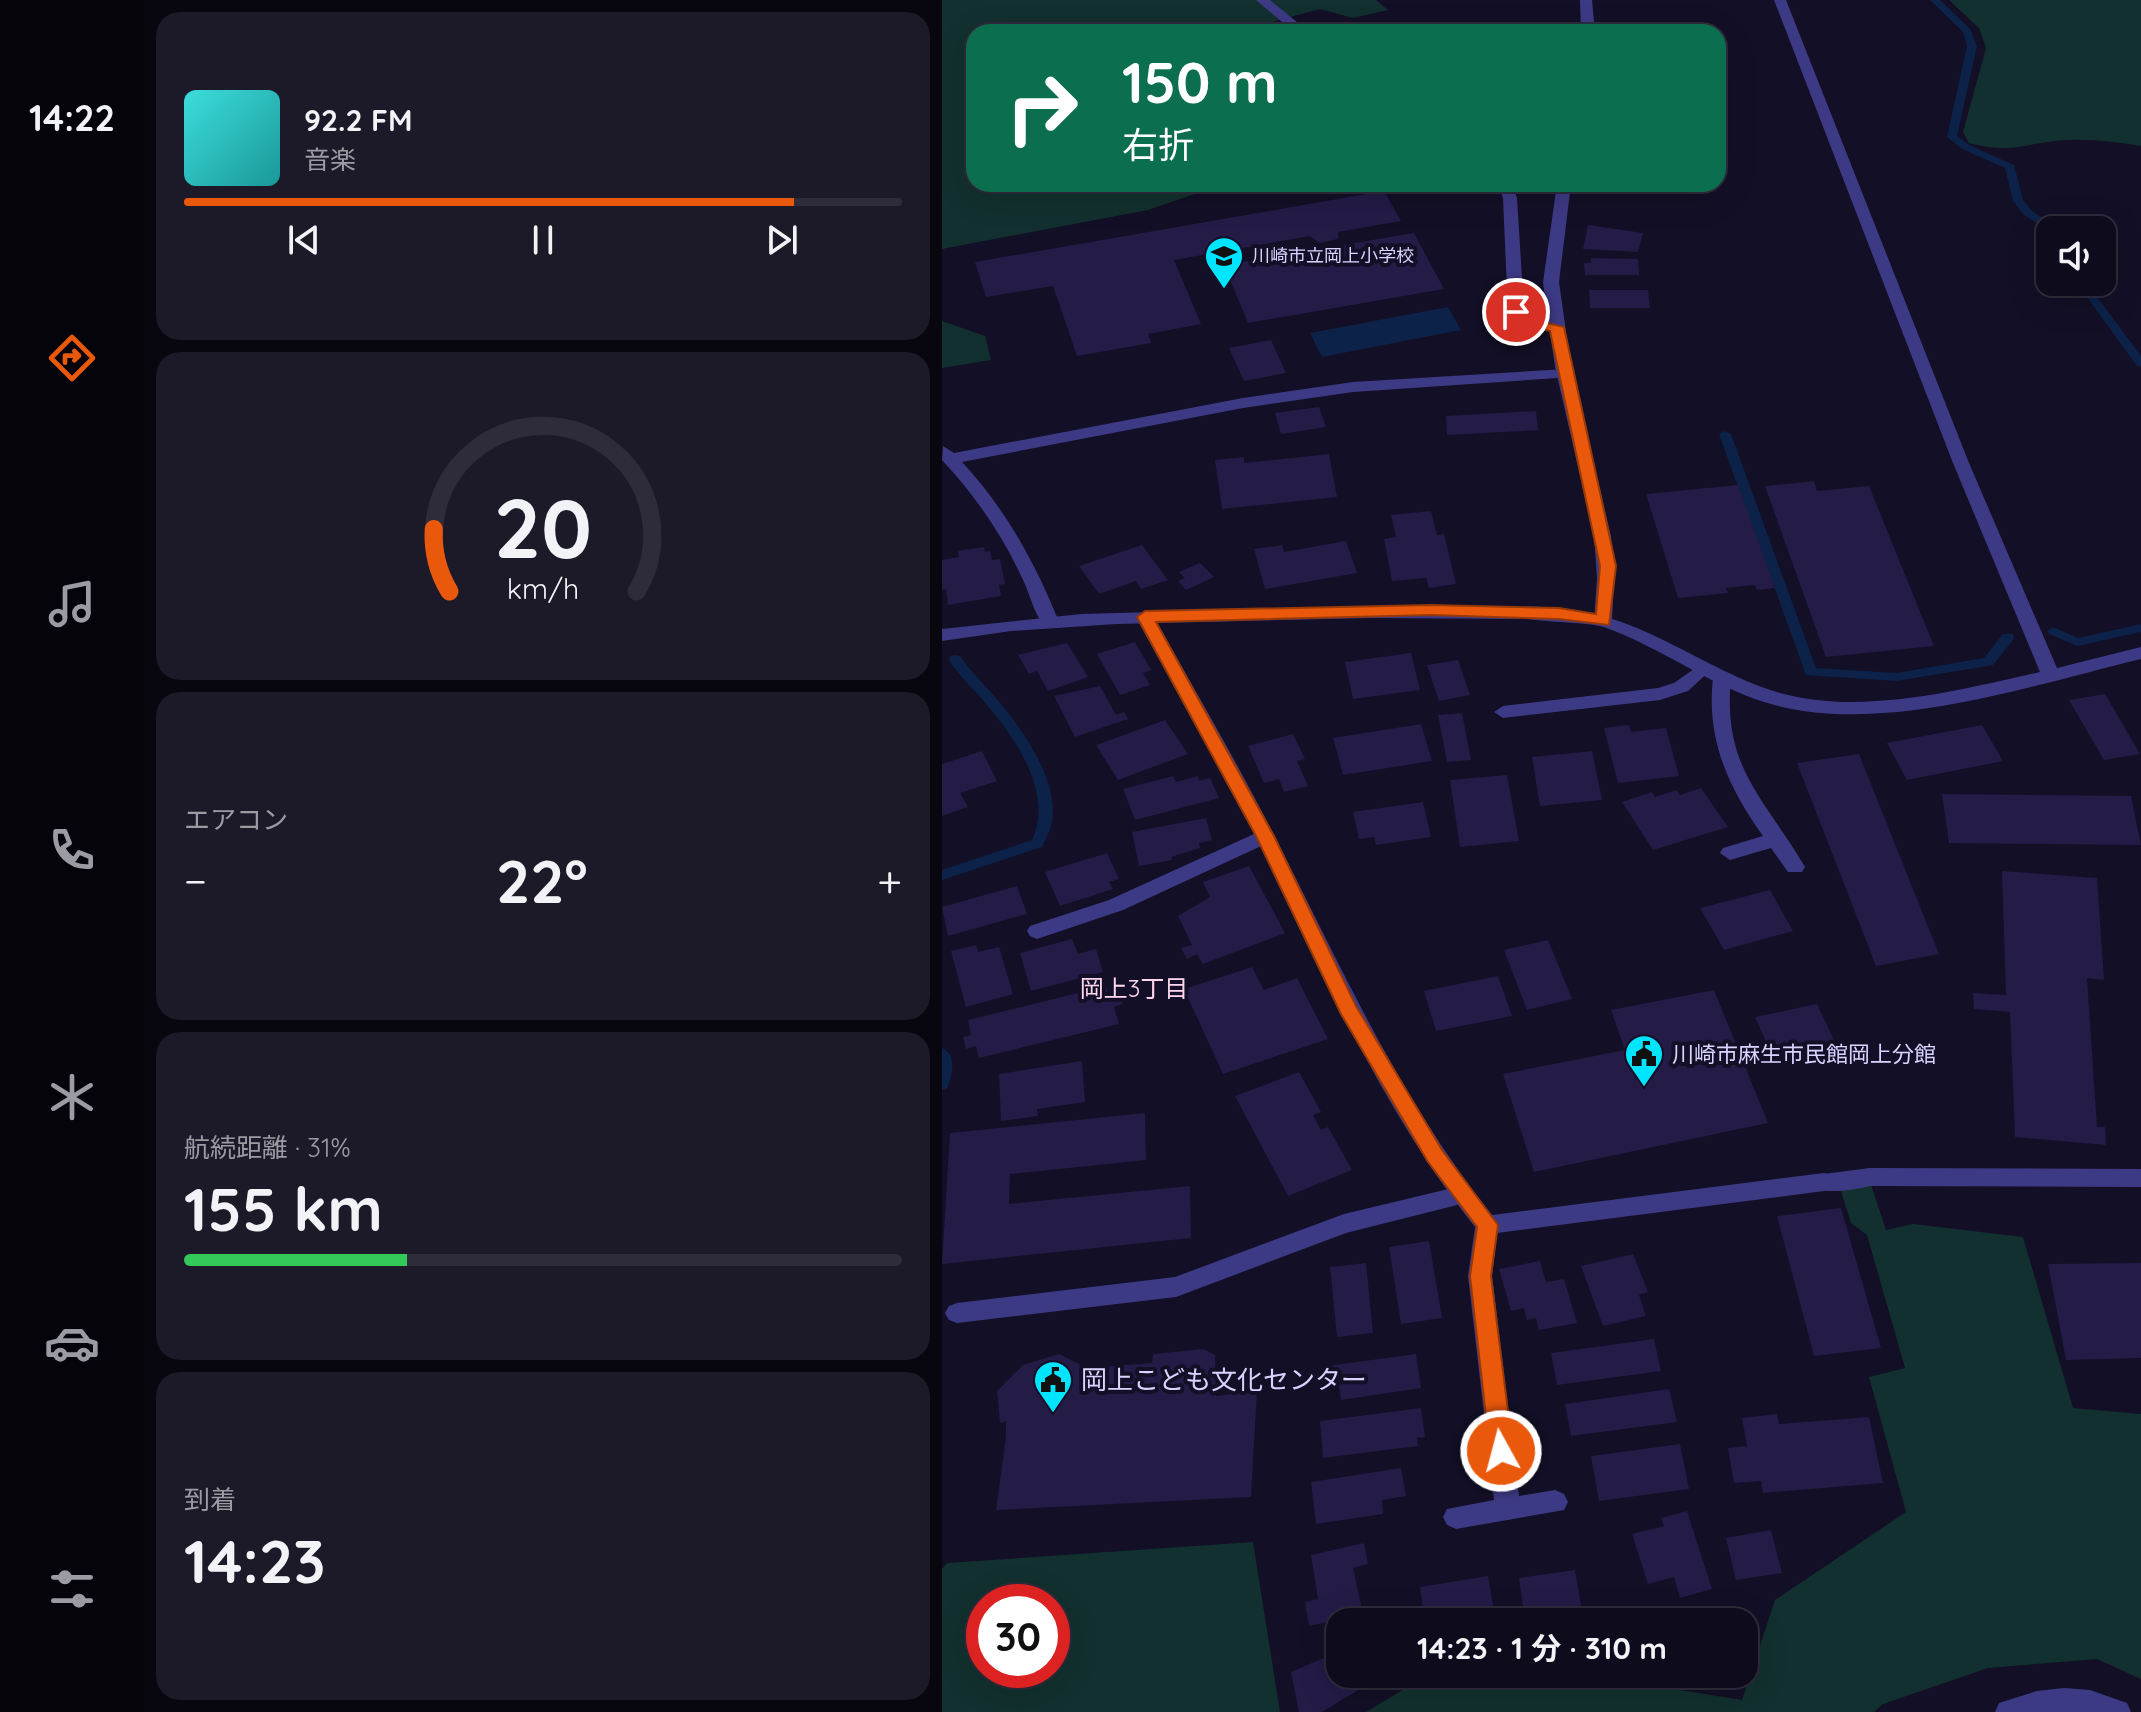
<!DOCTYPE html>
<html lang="ja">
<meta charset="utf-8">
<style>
:root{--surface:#0e0b1c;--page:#1c1929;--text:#f1f3f6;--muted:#9b9ba3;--line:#2e2b3b;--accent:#ea580c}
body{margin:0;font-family:Quicksand,"Noto Sans JP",sans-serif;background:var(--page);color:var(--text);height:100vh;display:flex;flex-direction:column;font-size:30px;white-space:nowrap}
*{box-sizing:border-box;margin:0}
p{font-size:26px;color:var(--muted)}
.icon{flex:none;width:44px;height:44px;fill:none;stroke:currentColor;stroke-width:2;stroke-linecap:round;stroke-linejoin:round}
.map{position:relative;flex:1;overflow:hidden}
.sheet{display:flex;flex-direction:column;gap:12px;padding:12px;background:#08060f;width:798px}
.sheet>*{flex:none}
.top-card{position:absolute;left:24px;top:24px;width:760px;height:168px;border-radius:24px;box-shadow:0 8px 32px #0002,0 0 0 2px var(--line);background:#0b6e4f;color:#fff;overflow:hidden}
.controls{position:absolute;left:1094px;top:216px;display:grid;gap:16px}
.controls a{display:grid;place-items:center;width:80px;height:80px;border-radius:16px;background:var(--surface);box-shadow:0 8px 32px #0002,0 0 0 2px var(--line);font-size:40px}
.speed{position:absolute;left:24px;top:1584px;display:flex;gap:16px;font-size:40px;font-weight:700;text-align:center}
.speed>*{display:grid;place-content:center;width:104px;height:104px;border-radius:50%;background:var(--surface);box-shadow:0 8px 32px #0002,0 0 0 2px var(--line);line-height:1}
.speed .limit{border:12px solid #d22;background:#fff;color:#111}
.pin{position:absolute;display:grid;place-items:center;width:68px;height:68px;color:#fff;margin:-34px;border:4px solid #fff;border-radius:50%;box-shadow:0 2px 8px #0007}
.me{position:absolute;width:88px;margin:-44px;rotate:353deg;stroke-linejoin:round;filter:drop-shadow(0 0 6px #0008)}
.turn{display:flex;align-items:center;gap:28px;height:168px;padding:0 24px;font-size:36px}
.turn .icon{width:104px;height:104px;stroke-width:2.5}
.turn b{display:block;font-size:56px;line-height:68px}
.big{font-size:60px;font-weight:700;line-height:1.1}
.sheet .card{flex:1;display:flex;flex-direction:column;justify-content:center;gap:12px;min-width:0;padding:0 28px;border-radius:24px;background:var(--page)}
.sheet .dial{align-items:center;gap:0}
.dial svg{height:208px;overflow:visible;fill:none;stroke:var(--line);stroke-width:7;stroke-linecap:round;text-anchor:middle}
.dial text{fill:var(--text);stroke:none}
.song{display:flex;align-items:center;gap:24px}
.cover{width:96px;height:96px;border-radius:12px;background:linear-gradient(135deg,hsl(180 70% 55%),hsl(180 70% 35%))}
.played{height:8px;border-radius:4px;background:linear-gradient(90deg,var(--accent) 85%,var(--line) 85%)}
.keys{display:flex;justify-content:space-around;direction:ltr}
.heat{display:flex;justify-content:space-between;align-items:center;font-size:44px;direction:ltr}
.charge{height:12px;border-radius:6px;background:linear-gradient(90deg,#34c759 31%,var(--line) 0)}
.trip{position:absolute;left:384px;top:1608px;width:432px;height:80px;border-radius:24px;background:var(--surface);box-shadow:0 8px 32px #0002,0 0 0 2px var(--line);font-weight:700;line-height:80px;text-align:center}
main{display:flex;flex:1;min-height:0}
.menu{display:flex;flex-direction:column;width:144px;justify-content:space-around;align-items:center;background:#06040b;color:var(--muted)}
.menu .icon{width:56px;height:56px}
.menu .selected{color:var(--accent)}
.menu b{font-size:36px;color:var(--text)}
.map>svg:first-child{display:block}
</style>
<main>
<nav class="menu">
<b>14:22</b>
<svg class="icon selected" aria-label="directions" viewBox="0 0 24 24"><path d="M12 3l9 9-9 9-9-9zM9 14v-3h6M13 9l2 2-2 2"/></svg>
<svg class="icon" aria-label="music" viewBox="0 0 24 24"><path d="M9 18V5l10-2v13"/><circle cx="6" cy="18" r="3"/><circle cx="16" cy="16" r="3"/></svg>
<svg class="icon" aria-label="phone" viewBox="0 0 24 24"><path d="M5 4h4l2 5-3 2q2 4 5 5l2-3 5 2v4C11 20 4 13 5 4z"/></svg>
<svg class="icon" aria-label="climate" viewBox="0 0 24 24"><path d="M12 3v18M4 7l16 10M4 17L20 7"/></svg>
<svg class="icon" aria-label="car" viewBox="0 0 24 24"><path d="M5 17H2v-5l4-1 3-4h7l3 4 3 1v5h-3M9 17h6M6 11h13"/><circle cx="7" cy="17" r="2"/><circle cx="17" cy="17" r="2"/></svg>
<svg class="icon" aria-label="filters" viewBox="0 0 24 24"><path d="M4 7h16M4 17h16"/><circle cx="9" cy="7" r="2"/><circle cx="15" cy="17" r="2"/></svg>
</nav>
<section class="sheet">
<div class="card">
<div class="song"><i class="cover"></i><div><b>92.2 FM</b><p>音楽</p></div></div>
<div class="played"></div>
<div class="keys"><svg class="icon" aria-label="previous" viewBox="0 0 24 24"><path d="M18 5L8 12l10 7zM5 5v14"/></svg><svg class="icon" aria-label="pause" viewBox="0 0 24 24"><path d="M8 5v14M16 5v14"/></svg><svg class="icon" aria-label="next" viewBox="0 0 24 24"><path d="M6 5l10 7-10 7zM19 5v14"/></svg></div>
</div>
<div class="card dial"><svg viewBox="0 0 100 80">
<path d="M14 69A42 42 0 1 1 86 69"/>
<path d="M14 69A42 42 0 0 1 8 45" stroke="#ea580c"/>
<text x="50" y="56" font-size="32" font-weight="700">20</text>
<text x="50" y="72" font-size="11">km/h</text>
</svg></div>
<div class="card"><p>エアコン</p>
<div class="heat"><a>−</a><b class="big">22°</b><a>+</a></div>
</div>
<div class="card"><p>航続距離 · 31%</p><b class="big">155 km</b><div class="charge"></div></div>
<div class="card"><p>到着</p><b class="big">14:23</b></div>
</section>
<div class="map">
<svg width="1199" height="1712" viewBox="0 0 1199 1712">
<rect width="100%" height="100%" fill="#130f26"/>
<path fill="#12302f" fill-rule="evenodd" d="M0 0H434L446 10 411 18 378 9 333 21 323 32H32V184H282L206 210 0 249Z
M1007 0H1199V146C1170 141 1142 138 1112 141 1074 146 1068 153 1027 143L1021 132 1044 48 1037 28Z
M0 321 43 336 49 360 0 368Z
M929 1185 944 1230 971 1224 1081 1237 1131 1408 1199 1414V1679L1155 1659 1046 1668 941 1704 932 1712H424L467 1686 538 1674H639L800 1700 833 1600 964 1512 927 1377 963 1368 925 1235 909 1223 898 1188Z
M311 1542 338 1712H0V1569L5 1563ZM110 1602V1670H42V1602Z"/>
<path fill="#0c2248" d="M506 307 519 330 380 357 368 333Z"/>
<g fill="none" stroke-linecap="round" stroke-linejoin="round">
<path fill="#0c2248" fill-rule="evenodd" d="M988 0H998L1028 29 1035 46 1015 136 1027 145 1072 165 1081 200 1090 211 1118 230 1108 231 1082 215 1071 201 1063 168 1020 149 1005 137 1025 46 1021 32Z
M1134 282H1144L1199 356V367L1195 366Z
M783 431 789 434 874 668 954 673 1042 658 1061 634H1071L1072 637 1071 640 1051 665 954 681 864 675 777 434Z
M1199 624V632L1135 646 1107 634 1105 631 1111 627 1136 638Z
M13 655 18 656C28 671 42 684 54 698 79 727 111 772 111 812 111 825 106 835 100 847L0 880V870L90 840C112 794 74 739 45 705 33 690 19 678 8 662L7 659 8 656Z
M0 1048C15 1054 11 1075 5 1088L0 1090Z"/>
</g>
<path fill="#241b47" d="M442 191 459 221 396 232V239L377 243 368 236 232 260 259 324 206 334 209 343 135 356 111 286 44 297 33 262Z
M646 225 701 233 696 252 641 249Z
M472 233 502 289 306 323 282 265Z
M649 258 696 259 697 275H643L642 263H649Z
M647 290H706L708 308H648Z
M329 340 344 373 302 381 287 348Z
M377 407 384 427 339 434 333 413Z
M594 411 596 430 505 435 504 416Z
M387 454 395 497 280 509 273 460 302 457V463Z
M872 481 875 491 927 486 992 646 884 657 823 486Z
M796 485 833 588 815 590 813 585 784 588 786 593 736 598 704 494Z
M489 511 495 535 502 534 514 584 487 588 484 578 450 581 442 539 454 537 449 515Z
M404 541 415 573 323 589 312 549 340 545 342 552Z
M200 545 226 580 199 589 194 581 157 594 137 566Z
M42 547 43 552 48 551 50 560 58 559 63 584 57 585 59 596 6 605 4 589 0 590V560L17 557 16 551Z
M258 563 272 577 244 590 236 581 243 578 237 572Z
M193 642 209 670 201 673 208 685 178 695 155 654Z
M125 643 146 677 106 691 95 671 87 674 76 655Z
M469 653 478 690 411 699 403 662Z
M516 660 528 695 497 701 485 665Z
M158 686 174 715 182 712 186 719 133 737 112 696Z
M1163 694 1198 754 1162 760 1127 700Z
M520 713 529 760 505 762 496 715Z
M223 720 246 754 176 780 154 745Z
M479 724 490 761 401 775 391 738Z
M687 725 689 732 724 728 737 776 676 783 662 728Z
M1040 725 1061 761 965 780 945 743Z
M351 734 363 759 355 761 366 786 342 792 337 779 322 783 306 746Z
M40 751 55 781 18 793 26 807 0 816V764Z
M650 751 660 800 598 806 590 757Z
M917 754 997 954 934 966 855 763Z
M565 775 577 841 518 847 508 780Z
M231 776 234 782 256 776 257 781 268 778 277 798 193 820 181 789Z
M759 788 786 827 711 850 680 802 710 792 713 797 735 790 738 795Z
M1000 794 1189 796 1199 845 1007 843Z
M481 802 489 837 434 845 432 837 417 839 411 812Z
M264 818 270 840 257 843 258 848 229 857 230 860 197 866 190 832Z
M165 853 177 879 167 882 171 889 118 906 103 872Z
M307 866 343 933 261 964 255 954 245 959 239 948 250 945 236 916 268 897 261 882Z
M1060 871 1155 878 1162 980 1145 978 1155 1127H1163L1164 1145 1073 1137 1068 1012 1032 1009 1031 993 1064 995Z
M75 886 85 914 6 936 0 907Z
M828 890 851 931 782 950 758 908Z
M130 939 136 954 154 949 161 972 89 991 78 953Z
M606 940 630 999 585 1010 562 950Z
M34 945 36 952 57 947 71 994 24 1007 9 951Z
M310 967 322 990 355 978 386 1039 281 1074 242 989Z
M556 976 570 1016 494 1031 482 991Z
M164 986 167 997 179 995 181 1004 172 1007 177 1024 37 1058 34 1046 24 1049 21 1037 29 1035 26 1020Z
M772 990 826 1123 592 1172 561 1074 683 1050 669 1010Z
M875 1004 896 1048 833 1062 813 1017Z
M140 1061 143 1102 95 1109 96 1116 59 1121 57 1074Z
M357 1072 379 1112 371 1115 379 1130 386 1127 410 1170 346 1196 293 1096Z
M203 1113 204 1160 68 1174 67 1204 248 1186 249 1238 0 1264 8 1133Z
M899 1208 939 1348 872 1356 835 1216Z
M487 1241 500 1318 459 1324 447 1247Z
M691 1254 706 1292 697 1295 704 1316 661 1326 639 1266Z
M598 1261 604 1282 622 1279 635 1323 597 1330 594 1318 585 1320 582 1308 569 1311 557 1269Z
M424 1263 431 1333 395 1337 388 1267Z
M1199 1263V1358L1124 1360 1106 1264Z
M712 1339 719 1371 615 1385 609 1353Z
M261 1349 273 1355 274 1396 315 1391 309 1497 54 1510 64 1436V1421L58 1423 55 1391 81 1365 117 1354 145 1368 210 1363 211 1354Z
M474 1354 479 1388 399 1400 396 1379 387 1381 385 1366Z
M727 1389 735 1422 629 1436 623 1404Z
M479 1408 483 1437 475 1438 476 1446 381 1458 378 1421Z
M835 1414 837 1424 927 1417 941 1483 821 1493 819 1481 792 1483 786 1448 805 1446 800 1418Z
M738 1444 747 1489 657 1501 649 1456Z
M459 1468 464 1496 440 1500 441 1514 374 1524 369 1482Z
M745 1511 770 1589 738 1598 732 1577 706 1584 690 1534 722 1526 719 1518Z
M829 1530 840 1573 794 1580 784 1538Z
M422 1543 426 1564 411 1568 421 1614 367 1626 363 1602 376 1599 369 1555Z
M633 1570 642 1622H583L577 1578Z
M546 1576 554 1622H483L478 1587Z
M691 1609 721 1618 720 1622H688Z
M398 1651V1674H443L380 1712H357L349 1672Z
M757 1674H797L795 1685Z"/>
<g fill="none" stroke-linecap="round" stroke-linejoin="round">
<path fill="#3d3a85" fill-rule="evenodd" d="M762 662 771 668 746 691 718 700 561 718 552 712 561 706 716 688 732 683Z
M780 672 789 678C780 768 822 797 863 867L860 872H846L829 848 788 860 778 853 781 848 821 836C786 787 764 739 771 678Z
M323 829 330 831 333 836 330 841 181 910 95 939 88 936 85 931 88 926 167 900Z
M928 1168 936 1170 939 1177 936 1184C919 1189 891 1194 874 1189L871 1182 874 1175Z
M519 1186 527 1188 530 1195 527 1202 404 1233 234 1297 15 1323 7 1320 3 1313 7 1306 15 1303 233 1277 402 1214Z
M1122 1688 1148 1690 1185 1703 1189 1712H1053L1057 1703 1095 1691Z"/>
<path fill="#3d3a85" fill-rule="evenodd" d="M314 0H328L367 32H352Z
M832 0H844L1027 463 1115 668 1199 647V659C1086 686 937 738 822 702 766 684 718 647 662 627 642 621 577 623 568 613 576 604 591 607 602 607 687 609 741 656 817 686 904 720 1010 692 1098 672L1011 463Z
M556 184H570L575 198 582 311 595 321 620 324V330L581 326 566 312 561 198Z
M624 369 632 374 630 377 411 392 301 408 20 462C63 508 94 564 117 622L108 628C94 624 88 593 81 580 61 536 33 495 0 460L1 446 12 453 301 398 411 382Z
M203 611 212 617C253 691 297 765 335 841 401 971 459 1101 550 1215L882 1173 890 1175 893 1182 890 1189 882 1191 555 1233 550 1276 577 1496 613 1490 622 1494 626 1502 622 1510 514 1529 505 1525 501 1517 505 1509 552 1500 526 1276 533 1227C440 1110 382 975 316 841 278 765 235 692 194 617Z
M928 1168 1199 1169V1187L928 1186 920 1184 917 1177 920 1170Z"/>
<path fill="#3d3a85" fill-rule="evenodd" d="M638 0H650L653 32H639Z
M615 184H629L617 282 629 367 669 536 672 578 670 621 661 627 652 621 655 578 652 536 613 367 601 282Z
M391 607H577L586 613 577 619 428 618 174 624 69 631 0 641V629L139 614Z"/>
</g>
<path fill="#ea580c" stroke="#983908" stroke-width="2" d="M574 307 585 318 622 327 674 566 667 625 617 619 489 615 214 622 332 836 414 1006 500 1150 556 1225 549 1276 571 1451 567 1458 559 1461 551 1458 548 1451 528 1276 535 1227 486 1162 399 1014 314 836 195 617 203 611 489 605 617 608 654 614 658 566 608 331 575 324 567 312Z"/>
<defs>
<g id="school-pin" transform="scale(2)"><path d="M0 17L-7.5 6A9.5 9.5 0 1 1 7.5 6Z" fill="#00e5ff" stroke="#130f26"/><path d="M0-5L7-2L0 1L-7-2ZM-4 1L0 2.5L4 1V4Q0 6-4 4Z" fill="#111"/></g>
<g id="civic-pin" transform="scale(2)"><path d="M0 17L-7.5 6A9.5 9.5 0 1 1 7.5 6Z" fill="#00e5ff" stroke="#130f26"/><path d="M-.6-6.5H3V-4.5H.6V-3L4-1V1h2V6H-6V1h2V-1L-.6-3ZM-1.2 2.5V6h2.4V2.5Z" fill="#111"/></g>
</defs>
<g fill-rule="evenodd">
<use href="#school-pin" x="282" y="256"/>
<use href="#civic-pin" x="702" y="1054"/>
<use href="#civic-pin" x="111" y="1380"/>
</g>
<g text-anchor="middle" stroke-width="8" stroke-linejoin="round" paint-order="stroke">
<g font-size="18" fill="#d9d4ff" stroke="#130f26" text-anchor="start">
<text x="310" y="262">川崎市立岡上小学校</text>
</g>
<g font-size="22" fill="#d9d4ff" stroke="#130f26" text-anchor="start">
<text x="730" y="1062">川崎市麻生市民館岡上分館</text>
</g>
<g font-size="24" fill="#ffd6f0" stroke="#130f26">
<text x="192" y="997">岡上3丁目</text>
</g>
<g font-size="26" fill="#d9d4ff" stroke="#130f26" text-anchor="start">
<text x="139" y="1389">岡上こども文化センター</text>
</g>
</g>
</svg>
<div class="controls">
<a><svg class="icon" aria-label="sound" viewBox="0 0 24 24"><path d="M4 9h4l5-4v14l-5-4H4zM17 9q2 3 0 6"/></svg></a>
</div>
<div class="speed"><div class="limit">30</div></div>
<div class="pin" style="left:574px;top:312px;background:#d93025"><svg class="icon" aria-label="arrive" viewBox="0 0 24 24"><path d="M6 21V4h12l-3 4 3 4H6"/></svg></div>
<svg class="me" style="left:559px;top:1451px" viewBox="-20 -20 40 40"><circle r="17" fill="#ea580c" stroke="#fff" stroke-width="3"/><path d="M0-11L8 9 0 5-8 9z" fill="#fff"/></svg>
<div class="trip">14:23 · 1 分 · 310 m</div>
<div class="top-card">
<div class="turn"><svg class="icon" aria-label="right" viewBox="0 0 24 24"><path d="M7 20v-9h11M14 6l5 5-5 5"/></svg><div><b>150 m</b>右折</div></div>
</div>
</div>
</main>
